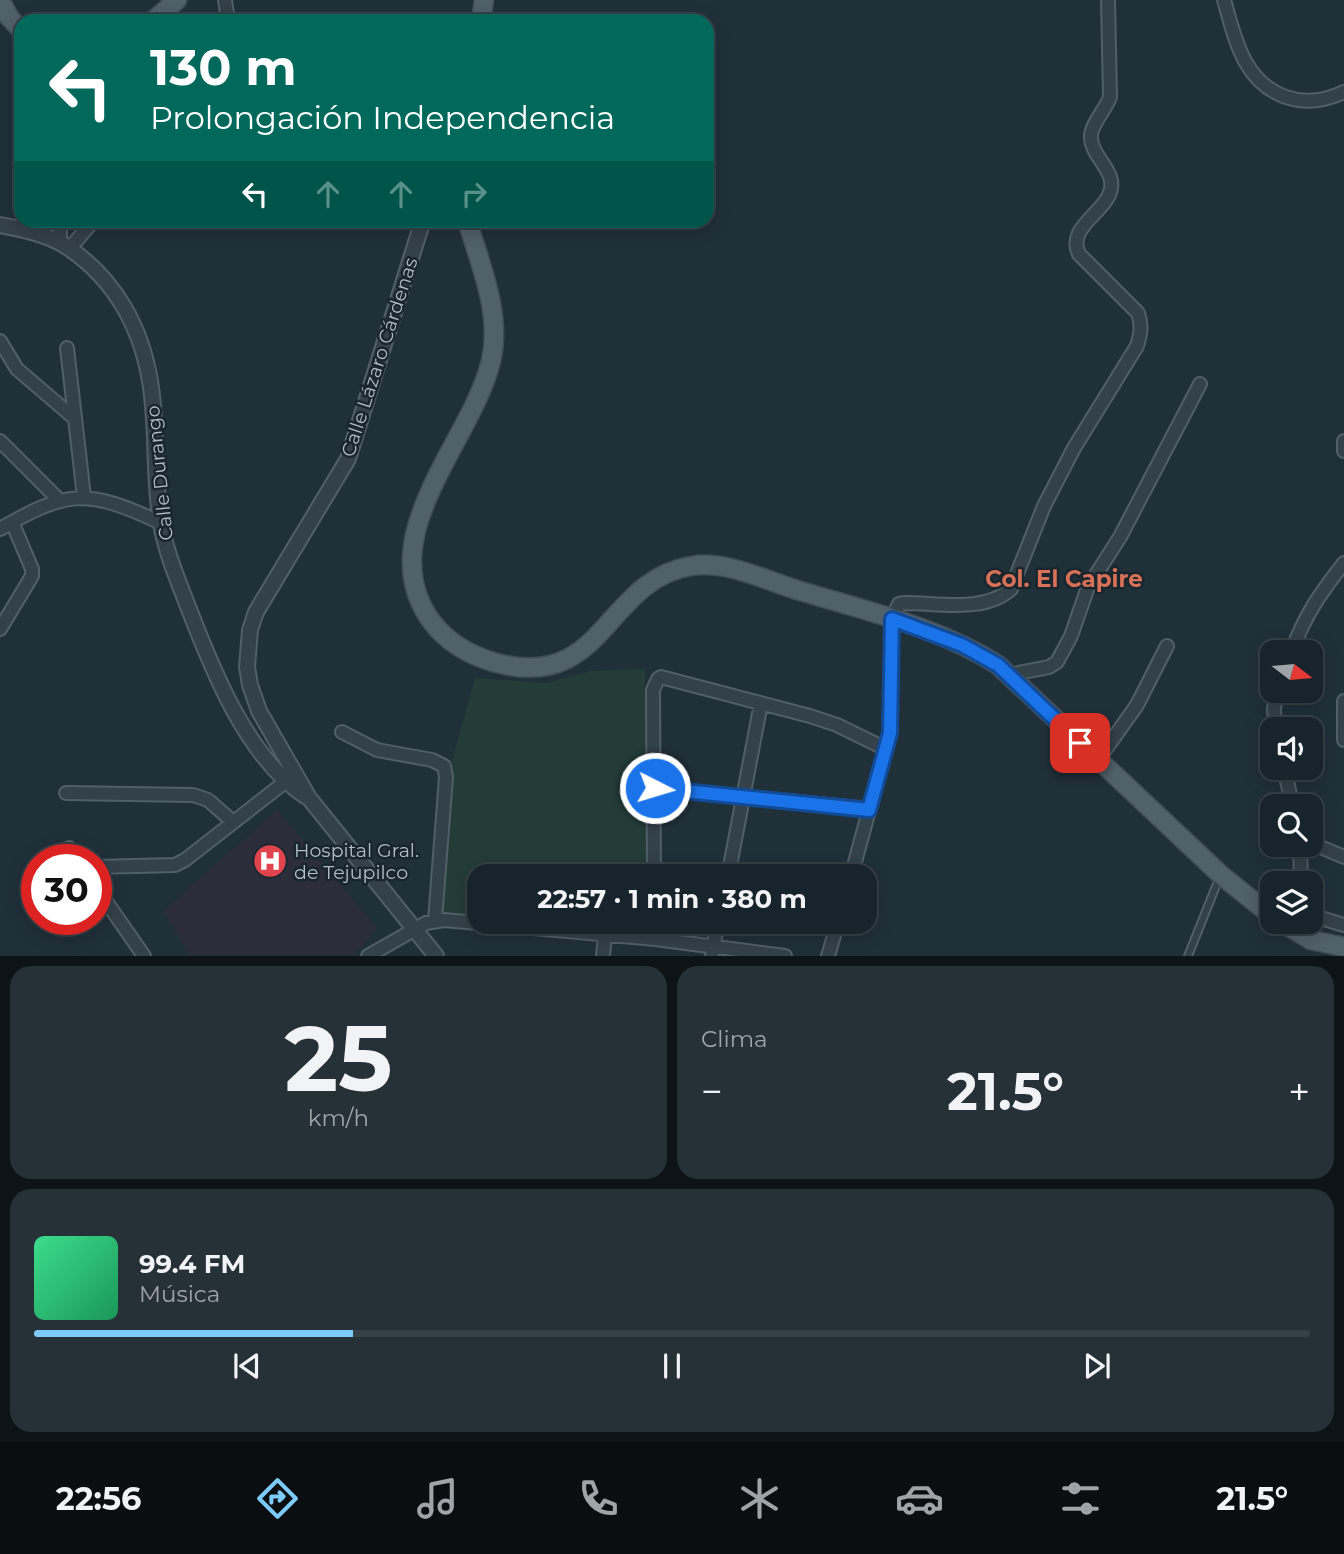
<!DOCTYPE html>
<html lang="es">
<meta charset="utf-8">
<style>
:root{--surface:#18242b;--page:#253037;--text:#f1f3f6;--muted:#9fa4a9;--line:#364147;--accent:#7dcbfb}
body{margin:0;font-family:Montserrat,sans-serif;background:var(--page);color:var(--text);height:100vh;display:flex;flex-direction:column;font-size:26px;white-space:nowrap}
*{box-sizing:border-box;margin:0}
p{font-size:23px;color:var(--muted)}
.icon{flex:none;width:38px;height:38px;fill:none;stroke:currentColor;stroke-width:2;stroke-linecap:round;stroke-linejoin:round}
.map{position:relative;height:956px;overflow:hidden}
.sheet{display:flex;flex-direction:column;gap:10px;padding:10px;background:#0d1418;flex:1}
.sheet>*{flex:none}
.top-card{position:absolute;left:14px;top:14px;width:700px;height:214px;border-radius:21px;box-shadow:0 4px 18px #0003,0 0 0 2px var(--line);background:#00695c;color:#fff;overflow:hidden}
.needle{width:46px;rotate:106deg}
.controls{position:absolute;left:1260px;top:640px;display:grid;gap:14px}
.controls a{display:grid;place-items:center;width:63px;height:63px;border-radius:14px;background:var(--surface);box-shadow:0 4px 18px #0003,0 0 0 2px var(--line);font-size:35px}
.speed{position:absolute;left:21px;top:844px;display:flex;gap:14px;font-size:35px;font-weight:700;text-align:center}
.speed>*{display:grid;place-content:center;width:91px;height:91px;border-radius:50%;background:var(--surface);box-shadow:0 4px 18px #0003,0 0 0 2px var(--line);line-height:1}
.speed .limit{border:10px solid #d22;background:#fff;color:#111}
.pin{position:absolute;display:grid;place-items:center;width:60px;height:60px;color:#fff;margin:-30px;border-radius:14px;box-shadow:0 4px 10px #0006}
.me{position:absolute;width:77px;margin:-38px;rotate:95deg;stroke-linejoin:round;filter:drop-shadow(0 0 5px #0008)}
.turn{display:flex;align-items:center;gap:24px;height:147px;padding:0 21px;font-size:32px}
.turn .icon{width:91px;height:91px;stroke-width:2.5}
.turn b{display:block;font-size:49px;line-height:60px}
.lanes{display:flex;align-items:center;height:66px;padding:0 21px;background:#0003;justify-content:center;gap:35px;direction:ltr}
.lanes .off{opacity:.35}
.big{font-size:52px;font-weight:700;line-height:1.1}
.sheet .card{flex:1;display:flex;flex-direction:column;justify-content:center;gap:10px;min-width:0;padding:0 24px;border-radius:21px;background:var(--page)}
.sheet .dial{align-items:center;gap:0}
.dial b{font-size:91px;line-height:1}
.song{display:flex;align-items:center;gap:21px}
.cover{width:84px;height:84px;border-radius:10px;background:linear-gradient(135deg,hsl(150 70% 55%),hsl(150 70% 35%))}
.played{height:7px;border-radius:4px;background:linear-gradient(90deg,var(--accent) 25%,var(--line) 25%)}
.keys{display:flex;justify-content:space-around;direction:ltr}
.heat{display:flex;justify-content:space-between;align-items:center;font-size:38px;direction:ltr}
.sheet .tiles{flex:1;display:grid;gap:10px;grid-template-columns:1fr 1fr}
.card:last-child{grid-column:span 2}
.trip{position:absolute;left:467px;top:864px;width:410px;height:70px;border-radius:21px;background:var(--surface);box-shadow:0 4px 18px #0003,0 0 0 2px var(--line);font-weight:700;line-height:70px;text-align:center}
.menu{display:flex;height:112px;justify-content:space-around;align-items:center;background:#0a0e11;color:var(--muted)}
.menu .icon{width:49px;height:49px}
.menu .active{color:var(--accent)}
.menu b{font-size:32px;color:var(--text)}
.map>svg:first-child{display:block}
</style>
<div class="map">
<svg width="1344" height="956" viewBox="0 0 1344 956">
<rect width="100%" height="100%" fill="#203039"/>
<path fill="#2b2d3a" d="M277 810 377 928 354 955H190L163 911Z"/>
<path fill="#233c38" d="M645 669V760L649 877H480L479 917 438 913 452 761 475 678 546 683 591 671Z
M534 922H649V933Z"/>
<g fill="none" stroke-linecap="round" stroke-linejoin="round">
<g stroke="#515f67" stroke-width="10">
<path id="service" d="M1188 956 1220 876"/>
</g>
<g stroke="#515f67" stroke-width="16">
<path id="minor" d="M225 0 228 21
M1224 0C1235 38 1243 82 1286 97 1306 104 1325 101 1344 92
M60 220V243
M70 248 94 220
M0 341 17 369 73 417
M67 348 84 497
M0 441 59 500
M1344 441V451
M0 529C69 489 88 489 161 523
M0 629 32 576V569L12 522
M1291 653C1305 615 1319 595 1344 563
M1008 675 1049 667 1057 662 1071 636 1088 587 1120 537 1200 384
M1344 701V740
M1275 730 1274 708 1277 691
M342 732 377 750 432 760 444 766 446 777 435 920
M1098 760 1137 705 1167 646
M1284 768 1293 807
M655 788 869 809
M66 793 193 795 208 800 233 822
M1311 843 1344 857
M1300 845 1301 884
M69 848 77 859
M96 867 175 865 185 860 285 782
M654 874 690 877
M654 877 653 690 658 679 661 677 810 716 837 725 886 749
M728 877 761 703
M851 877 890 733 892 619 899 604 905 603C940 603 984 613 1011 589L1044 506 1074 448 1137 346C1141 333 1142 325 1138 313L1079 254C1067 229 1100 215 1109 195 1120 171 1089 157 1091 135 1092 123 1106 109 1110 97L1108 0
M96 887 144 956
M1311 915 1344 925
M655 922V939
M712 953 718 922
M368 956 426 923 444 920 655 939 785 956
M603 956 605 936
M828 956 838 922"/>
</g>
<g stroke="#515f67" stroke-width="18">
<path id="tertiary" d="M423 220 348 459 256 612 250 630 247 667 250 685 259 711 309 798 436 956
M0 225C23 229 51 235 70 249 115 280 141 327 150 381 158 428 153 477 161 524 166 552 177 578 187 604 212 669 246 756 305 796"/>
</g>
<g stroke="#404d56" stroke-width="21">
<path id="primary" d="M0 0 9 17 21 30
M153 21 177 0
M481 21 484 0
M467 220C480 264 502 314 491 361 472 441 369 538 432 622 447 642 470 655 493 662 605 694 603 581 691 566 724 560 763 579 794 589 862 610 937 626 998 665L1221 875 1272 916
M1281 922 1311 940 1344 947"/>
</g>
<use href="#service" stroke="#334149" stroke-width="6"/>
<use href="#minor" stroke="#334149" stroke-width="12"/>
<use href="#tertiary" stroke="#334149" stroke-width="14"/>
<use href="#primary" stroke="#516169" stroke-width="18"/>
</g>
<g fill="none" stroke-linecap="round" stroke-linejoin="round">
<g stroke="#114b97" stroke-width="18">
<path id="route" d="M655 788 869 810 890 733 892 619 962 645 998 665 1080 743"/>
</g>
<use href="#route" stroke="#1a73e8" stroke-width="12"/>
</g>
<defs>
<g id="hospital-disc" transform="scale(1.75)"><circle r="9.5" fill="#e0444e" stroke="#19262e"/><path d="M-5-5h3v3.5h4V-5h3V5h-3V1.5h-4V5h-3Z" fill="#fff"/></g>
</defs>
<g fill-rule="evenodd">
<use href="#hospital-disc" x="270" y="861"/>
</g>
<g text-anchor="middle" stroke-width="5" stroke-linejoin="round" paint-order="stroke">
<g font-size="19" fill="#aebdc6" stroke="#19262e">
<text transform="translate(379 357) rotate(-72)" y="7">Calle Lázaro Cárdenas</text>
<text transform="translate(159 473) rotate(-96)" y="7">Calle Durango</text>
</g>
<g font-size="19" fill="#aebdc6" stroke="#19262e" text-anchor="start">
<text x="294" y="857">Hospital Gral.<tspan x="294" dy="22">de Tejupilco</tspan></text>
</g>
<g font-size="23" font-weight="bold" fill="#d77158" stroke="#19262e">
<text x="1064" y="587">Col. El Capire</text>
</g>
</g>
</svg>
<div class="controls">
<a><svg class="needle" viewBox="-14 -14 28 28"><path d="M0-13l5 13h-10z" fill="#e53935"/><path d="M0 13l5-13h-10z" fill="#9fa4a9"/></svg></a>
<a><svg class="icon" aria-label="sound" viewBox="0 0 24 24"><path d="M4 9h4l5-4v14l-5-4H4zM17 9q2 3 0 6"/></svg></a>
<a><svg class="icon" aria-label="search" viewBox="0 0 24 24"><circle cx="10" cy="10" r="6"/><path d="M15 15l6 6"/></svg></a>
<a><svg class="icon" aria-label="layers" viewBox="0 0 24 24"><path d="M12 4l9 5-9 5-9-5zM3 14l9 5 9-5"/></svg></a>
</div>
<div class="speed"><div class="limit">30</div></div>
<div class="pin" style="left:1080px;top:743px;background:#d93025"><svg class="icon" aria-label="arrive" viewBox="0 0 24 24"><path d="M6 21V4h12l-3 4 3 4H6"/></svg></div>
<svg class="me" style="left:655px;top:788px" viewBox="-20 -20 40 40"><circle r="17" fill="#1a73e8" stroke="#fff" stroke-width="3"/><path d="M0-11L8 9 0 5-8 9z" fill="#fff"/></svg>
<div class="trip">22:57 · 1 min · 380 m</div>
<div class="top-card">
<div class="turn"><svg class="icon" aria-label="left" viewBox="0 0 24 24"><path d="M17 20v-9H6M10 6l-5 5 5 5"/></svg><div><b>130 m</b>Prolongación Independencia</div></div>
<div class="lanes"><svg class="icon" aria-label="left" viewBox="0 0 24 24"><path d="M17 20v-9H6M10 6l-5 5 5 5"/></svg><svg class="icon off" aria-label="ahead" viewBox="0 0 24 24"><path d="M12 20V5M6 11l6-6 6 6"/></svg><svg class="icon off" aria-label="ahead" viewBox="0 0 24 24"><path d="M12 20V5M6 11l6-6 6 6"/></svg><svg class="icon off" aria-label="right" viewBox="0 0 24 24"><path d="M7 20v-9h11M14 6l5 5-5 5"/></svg></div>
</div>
</div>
<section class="sheet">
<div class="tiles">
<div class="card dial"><b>25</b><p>km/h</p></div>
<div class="card"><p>Clima</p>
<div class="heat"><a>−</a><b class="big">21.5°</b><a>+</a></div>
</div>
<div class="card">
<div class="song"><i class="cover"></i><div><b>99.4 FM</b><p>Música</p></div></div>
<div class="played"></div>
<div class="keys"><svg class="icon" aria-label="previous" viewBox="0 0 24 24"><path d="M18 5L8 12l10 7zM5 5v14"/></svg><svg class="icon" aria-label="pause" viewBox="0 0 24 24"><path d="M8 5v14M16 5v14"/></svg><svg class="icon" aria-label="next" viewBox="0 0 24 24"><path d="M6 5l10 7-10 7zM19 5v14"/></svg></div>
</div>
</div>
</section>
<nav class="menu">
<b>22:56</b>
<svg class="icon active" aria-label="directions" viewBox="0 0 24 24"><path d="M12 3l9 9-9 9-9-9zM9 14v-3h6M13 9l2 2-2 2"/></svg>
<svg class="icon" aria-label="music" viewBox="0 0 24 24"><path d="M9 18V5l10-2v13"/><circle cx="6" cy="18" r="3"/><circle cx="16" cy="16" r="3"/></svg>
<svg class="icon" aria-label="phone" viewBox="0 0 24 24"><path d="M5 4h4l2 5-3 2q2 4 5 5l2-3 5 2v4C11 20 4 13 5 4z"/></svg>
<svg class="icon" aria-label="climate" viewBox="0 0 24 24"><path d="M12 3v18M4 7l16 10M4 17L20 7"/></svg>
<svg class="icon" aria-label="car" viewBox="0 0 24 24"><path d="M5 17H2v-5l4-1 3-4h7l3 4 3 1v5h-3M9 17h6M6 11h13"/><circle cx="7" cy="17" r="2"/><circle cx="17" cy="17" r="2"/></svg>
<svg class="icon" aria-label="filters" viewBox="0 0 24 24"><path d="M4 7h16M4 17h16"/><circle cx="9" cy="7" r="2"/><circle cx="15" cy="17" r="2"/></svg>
<b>21.5°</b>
</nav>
